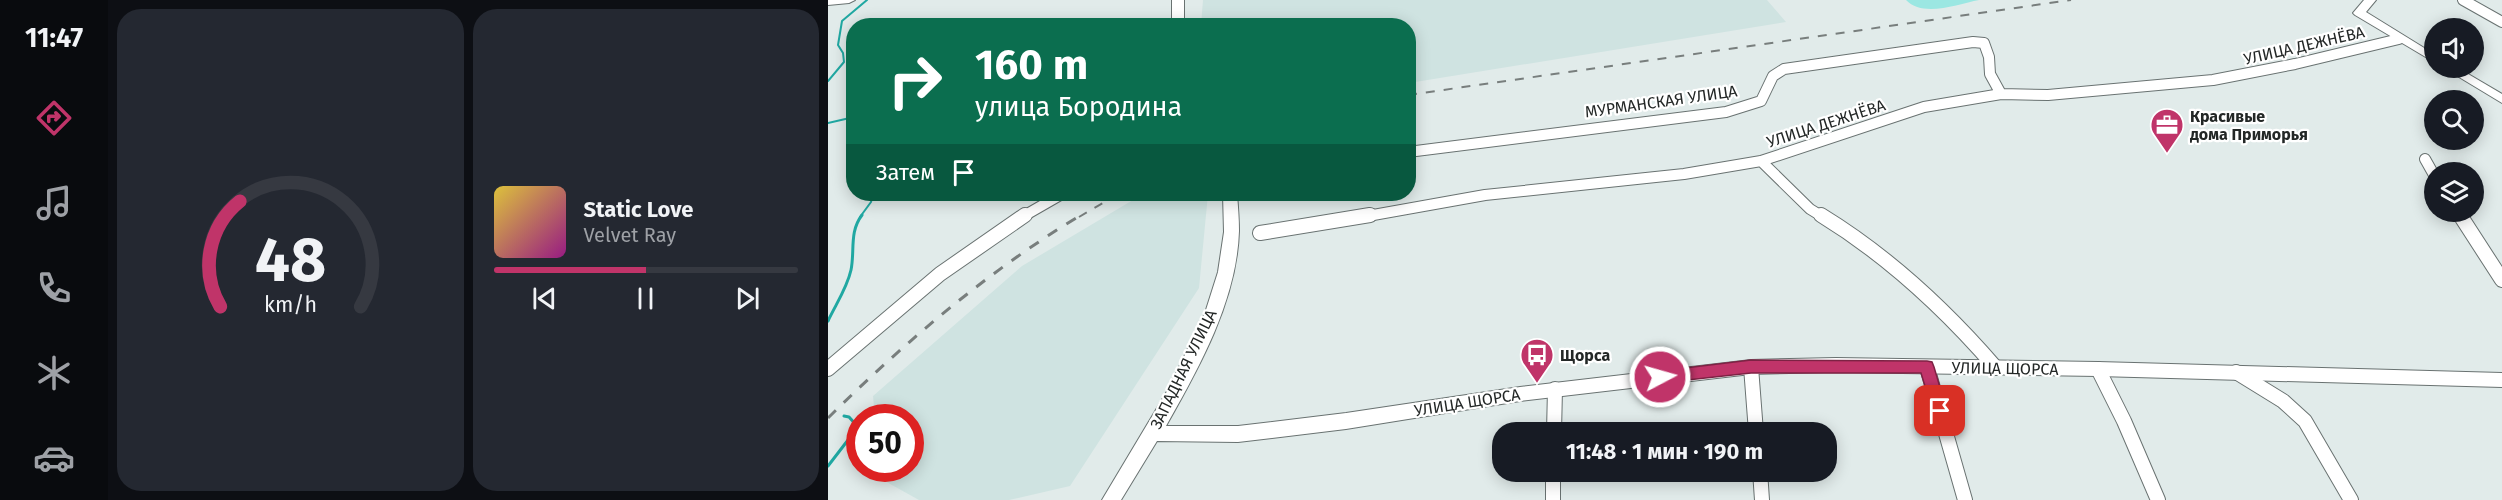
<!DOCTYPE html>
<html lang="ru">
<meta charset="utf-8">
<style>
:root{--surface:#171b24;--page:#242831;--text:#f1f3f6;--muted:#9ea1a6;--line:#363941;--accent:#c03469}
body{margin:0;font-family:"Fira Sans",sans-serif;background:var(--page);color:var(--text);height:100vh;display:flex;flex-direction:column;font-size:22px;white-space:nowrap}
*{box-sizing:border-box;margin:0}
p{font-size:20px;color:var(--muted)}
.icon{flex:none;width:33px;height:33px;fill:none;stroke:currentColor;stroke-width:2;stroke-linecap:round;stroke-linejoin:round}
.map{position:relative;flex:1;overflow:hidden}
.sheet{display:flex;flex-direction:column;gap:9px;padding:9px;background:#0d0f14;width:720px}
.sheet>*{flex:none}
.guide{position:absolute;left:18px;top:18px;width:570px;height:183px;border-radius:24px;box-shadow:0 3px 15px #0003;background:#0b6e4f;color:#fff;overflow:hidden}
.tools{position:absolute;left:1596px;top:18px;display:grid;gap:12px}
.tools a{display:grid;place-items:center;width:60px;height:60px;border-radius:50%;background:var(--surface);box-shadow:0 3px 15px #0003;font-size:30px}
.speed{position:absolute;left:18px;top:404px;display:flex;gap:12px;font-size:30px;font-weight:700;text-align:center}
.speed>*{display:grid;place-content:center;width:78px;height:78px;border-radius:50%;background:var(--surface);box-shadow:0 3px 15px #0003;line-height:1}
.speed .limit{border:9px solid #d22;background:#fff;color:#111}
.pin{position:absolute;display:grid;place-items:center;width:51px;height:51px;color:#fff;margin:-26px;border-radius:12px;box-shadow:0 3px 9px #0006}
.me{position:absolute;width:66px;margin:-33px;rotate:84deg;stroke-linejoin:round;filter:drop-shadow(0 0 4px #0008)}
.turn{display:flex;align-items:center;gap:21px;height:126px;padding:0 30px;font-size:27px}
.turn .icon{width:78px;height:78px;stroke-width:2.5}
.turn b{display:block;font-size:42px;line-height:51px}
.then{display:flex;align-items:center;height:57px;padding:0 30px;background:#0003;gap:12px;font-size:22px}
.sheet .tile{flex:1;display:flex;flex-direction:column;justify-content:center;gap:9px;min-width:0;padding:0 21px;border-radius:24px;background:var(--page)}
.sheet .dial{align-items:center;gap:0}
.dial svg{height:156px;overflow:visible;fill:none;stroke:var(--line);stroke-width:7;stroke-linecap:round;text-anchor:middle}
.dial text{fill:var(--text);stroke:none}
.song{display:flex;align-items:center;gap:18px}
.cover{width:72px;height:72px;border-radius:9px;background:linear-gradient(135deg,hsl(50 70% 55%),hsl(310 70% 35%))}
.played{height:6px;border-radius:3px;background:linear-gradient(90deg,var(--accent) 50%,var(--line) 50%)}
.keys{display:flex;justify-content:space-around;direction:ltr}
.sheet .tiles{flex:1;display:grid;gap:9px;grid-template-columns:repeat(2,1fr)}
.trip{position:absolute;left:664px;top:422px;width:345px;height:60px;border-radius:24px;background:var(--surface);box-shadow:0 3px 15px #0003;font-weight:700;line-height:60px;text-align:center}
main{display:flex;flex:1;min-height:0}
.dock{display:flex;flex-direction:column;width:108px;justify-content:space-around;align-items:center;background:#090b0e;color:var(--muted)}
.dock .icon{width:42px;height:42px}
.dock .current{color:var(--accent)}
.dock b{font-size:27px;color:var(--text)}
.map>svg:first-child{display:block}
</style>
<main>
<nav class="dock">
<b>11:47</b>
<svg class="icon current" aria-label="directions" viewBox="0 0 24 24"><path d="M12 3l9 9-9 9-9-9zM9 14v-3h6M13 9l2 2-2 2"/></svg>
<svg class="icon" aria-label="music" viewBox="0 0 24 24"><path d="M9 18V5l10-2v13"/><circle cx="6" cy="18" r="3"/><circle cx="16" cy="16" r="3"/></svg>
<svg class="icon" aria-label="phone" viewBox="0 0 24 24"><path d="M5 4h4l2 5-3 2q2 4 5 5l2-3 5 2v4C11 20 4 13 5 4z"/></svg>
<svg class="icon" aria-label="climate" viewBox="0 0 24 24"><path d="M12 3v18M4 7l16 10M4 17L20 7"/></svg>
<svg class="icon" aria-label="car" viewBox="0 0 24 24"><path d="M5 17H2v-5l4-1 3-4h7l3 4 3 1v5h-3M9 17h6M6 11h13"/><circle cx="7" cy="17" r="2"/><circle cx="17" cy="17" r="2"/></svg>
</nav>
<section class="sheet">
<div class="tiles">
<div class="tile dial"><svg viewBox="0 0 100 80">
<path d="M14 69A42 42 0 1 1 86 69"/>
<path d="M14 69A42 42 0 0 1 24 15" stroke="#c03469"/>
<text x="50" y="56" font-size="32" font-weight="700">48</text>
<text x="50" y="72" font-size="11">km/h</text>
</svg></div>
<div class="tile">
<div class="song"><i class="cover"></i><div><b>Static Love</b><p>Velvet Ray</p></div></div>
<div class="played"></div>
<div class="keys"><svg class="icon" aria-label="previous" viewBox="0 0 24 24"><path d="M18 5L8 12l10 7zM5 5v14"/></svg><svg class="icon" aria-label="pause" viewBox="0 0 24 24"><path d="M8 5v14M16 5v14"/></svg><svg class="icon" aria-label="next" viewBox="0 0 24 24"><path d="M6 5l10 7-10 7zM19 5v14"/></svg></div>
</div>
</div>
</section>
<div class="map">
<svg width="1674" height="500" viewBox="0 0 1674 500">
<rect width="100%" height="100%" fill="#e1ebea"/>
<path fill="#cfe3e1" d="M375 0H939L958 22 581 83 580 26 373 25Z
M315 194H380L371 288 242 486 181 500H91L55 480 54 468H82V417H47L45 396 194 266Z"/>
<path fill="#9be7e2" d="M1078 0H1151C1130 4 1095 18 1078 0Z"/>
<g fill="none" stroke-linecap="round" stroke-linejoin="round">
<path stroke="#20a8a2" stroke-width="2" d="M0 81 16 62 15 53 10 45 14 21 39 0
M0 123 26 117
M32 217 43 202 45 194"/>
<path stroke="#20a8a2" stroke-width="3" d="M0 321C8 304 19 288 23 270 27 251 21 232 34 215
M0 466 30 427 21 417 16 416"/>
<g stroke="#697271" stroke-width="12">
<path id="minor-far1" d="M1635 0 1674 22
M580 152 898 112 933 101 945 76 956 69 1145 42 1156 43 1161 57 1162 74 1173 94
M1597 159 1606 175
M933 161 982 209 995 217
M1630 212 1633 217
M194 217 234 194
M534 217 657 195 856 174 933 161 1096 107 1173 94 1220 95 1385 80 1467 64 1571 39"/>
</g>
<g stroke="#697271" stroke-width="16">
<path id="minor" d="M993 215C1060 256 1117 309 1168 368
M1632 215 1674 280
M432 233 542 215
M923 367 928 432
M1099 367 1137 500
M0 369 112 274 197 215
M1270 369 1296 421 1330 500
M1408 372 1455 401 1477 421 1523 500
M726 432 727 389
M725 471V500
M932 471 934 500"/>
</g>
<g stroke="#697271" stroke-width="2">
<path id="major" d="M0 0H27L21 3 0 5Z
M344 0H356V26H344Z
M1536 0H1548L1538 12 1606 54V62L1527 15 1525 13Z
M1616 68H1630L1674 94V103Z
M395 194H409C410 206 411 219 411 231 409 300 371 368 338 426H410L518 413 692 387 923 360 1008 358 1270 362 1674 373V387L1270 376 1008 372 923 374 692 401 518 429 410 442 329 441 293 500H274L341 388 377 313 390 272 396 232Z"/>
</g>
<use href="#minor-far1" stroke="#fff" stroke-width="10"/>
<use href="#minor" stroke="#fff" stroke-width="14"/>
<use href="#major" fill="#fff" fill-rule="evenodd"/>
<path stroke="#787e7d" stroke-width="2" stroke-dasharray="9 9" stroke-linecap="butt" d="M580 95 1243 0
M251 217 290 194"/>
<path stroke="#787e7d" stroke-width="3" stroke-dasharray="11 11" stroke-linecap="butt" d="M0 418C77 342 160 271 253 215"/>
</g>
<path fill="#c03469" stroke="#7d2244" stroke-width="1.5" d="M923 360 1099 361 1104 362 1106 367 1119 411 1117 416 1112 418 1106 416 1093 373H923L832 383 827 381 825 377 827 372 832 371Z"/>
<defs>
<g id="office-pin" transform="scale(1.725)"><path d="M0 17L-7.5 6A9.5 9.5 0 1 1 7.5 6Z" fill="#c03469" stroke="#fff"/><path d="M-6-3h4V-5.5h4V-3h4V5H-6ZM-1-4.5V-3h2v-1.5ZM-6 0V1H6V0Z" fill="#fff"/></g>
<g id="bus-pin" transform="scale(1.725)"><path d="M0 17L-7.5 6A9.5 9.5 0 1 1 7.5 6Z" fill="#c03469" stroke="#fff"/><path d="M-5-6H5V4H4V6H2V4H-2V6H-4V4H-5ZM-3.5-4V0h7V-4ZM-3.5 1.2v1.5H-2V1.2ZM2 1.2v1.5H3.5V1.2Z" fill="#fff"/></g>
</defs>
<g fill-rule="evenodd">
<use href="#office-pin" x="1339" y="125"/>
<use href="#bus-pin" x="709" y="355"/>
</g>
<g text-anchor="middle" stroke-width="4.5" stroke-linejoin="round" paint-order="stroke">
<g font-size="16" fill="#232726" stroke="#fff">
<text transform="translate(1476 45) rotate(-13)" y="6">УЛИЦА ДЕЖНЁВА</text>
<text transform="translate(833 101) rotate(-8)" y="6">МУРМАНСКАЯ УЛИЦА</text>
<text transform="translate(998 123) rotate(-18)" y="6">УЛИЦА ДЕЖНЁВА</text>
<text transform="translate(1177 368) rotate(1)" y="6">УЛИЦА ЩОРСА</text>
<text transform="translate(355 369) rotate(-64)" y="6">ЗАПАДНАЯ УЛИЦА</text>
<text transform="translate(639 402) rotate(-9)" y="6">УЛИЦА ЩОРСА</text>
</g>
<g font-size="16" font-weight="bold" fill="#232726" stroke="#fff" text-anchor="start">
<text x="1362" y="122">Красивые<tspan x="1362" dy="18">дома Приморья</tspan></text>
<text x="732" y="361">Щорса</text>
</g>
</g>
</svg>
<div class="tools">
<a><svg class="icon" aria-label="sound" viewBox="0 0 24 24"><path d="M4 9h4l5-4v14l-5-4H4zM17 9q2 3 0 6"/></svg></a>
<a><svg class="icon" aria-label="search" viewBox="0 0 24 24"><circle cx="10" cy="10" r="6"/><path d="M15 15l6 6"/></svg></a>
<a><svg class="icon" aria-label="layers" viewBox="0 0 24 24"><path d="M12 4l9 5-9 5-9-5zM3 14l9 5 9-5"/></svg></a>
</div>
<div class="speed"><div class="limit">50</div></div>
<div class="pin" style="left:1112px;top:411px;background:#d93025"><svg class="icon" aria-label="arrive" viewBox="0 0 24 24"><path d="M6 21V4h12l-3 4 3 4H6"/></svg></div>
<svg class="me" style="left:832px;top:377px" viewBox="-20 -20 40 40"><circle r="17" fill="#c03469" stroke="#fff" stroke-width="3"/><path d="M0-11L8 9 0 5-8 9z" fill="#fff"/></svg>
<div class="trip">11:48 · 1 мин · 190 m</div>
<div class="guide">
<div class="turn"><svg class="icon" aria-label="right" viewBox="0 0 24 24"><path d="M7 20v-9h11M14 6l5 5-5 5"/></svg><div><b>160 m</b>улица Бородина</div></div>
<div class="then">Затем<svg class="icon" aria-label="arrive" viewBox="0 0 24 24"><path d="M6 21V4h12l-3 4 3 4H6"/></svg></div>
</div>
</div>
</main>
